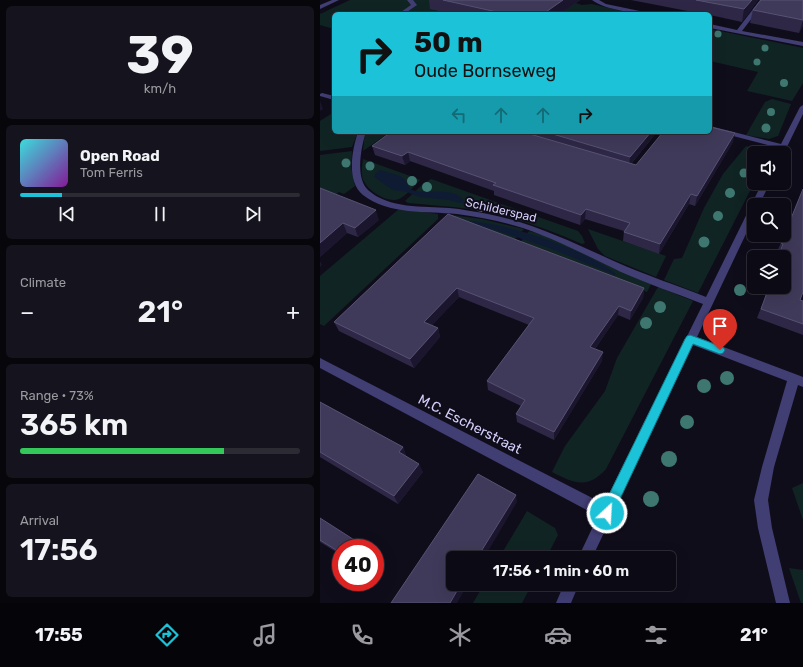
<!DOCTYPE html>
<meta charset="utf-8">
<style>
:root{--surface:#0c0a14;--page:#15131d;--text:#f1f3f6;--muted:#9a9aa0;--line:#2c2b34;--accent:#1cc2d7}
body{margin:0;font-family:Rubik,sans-serif;background:var(--page);color:var(--text);height:100vh;display:flex;flex-direction:column;font-size:15px;white-space:nowrap}
*{box-sizing:border-box;margin:0}
p{font-size:13px;color:var(--muted)}
.icon{flex:none;width:22px;height:22px;fill:none;stroke:currentColor;stroke-width:2;stroke-linecap:round;stroke-linejoin:round}
.map{position:relative;flex:1;overflow:hidden}
.side{display:flex;flex-direction:column;gap:6px;padding:6px;background:#07060b;width:320px}
.side>*{flex:none}
.guide{position:absolute;left:12px;top:12px;width:380px;height:122px;border-radius:6px;box-shadow:0 4px 16px #0002,0 0 0 1px var(--line);background:#1cc2d7;color:#111;overflow:hidden}
.controls{position:absolute;left:427px;top:146px;display:grid;gap:8px}
.controls a{display:grid;place-items:center;width:44px;height:44px;border-radius:6px;background:var(--surface);box-shadow:0 4px 16px #0002,0 0 0 1px var(--line);font-size:20px}
.speed{position:absolute;left:12px;top:539px;display:flex;gap:8px;font-size:20px;font-weight:700;text-align:center}
.speed>*{display:grid;place-content:center;width:52px;height:52px;border-radius:50%;background:var(--surface);box-shadow:0 4px 16px #0002,0 0 0 1px var(--line);line-height:1}
.speed .limit{border:6px solid #d22;background:#fff;color:#111}
.pin{position:absolute;display:grid;place-items:center;width:34px;height:34px;color:#fff;margin:-41px -17px;border-radius:50% 50% 50% 0;rotate:-45deg;box-shadow:0 0 4px #0007}
.pin .icon{rotate:45deg}
.me{position:absolute;width:44px;margin:-22px;rotate:25deg;stroke-linejoin:round;filter:drop-shadow(0 0 3px #0008)}
.turn{display:flex;align-items:center;gap:14px;height:84px;padding:0 16px;font-size:18px}
.turn .icon{width:52px;height:52px;stroke-width:2.5}
.turn b{display:block;font-size:28px;line-height:34px}
.lanes{display:flex;align-items:center;height:38px;padding:0 16px;background:#0003;justify-content:center;gap:20px;direction:ltr}
.lanes .off{opacity:.35}
.big{font-size:30px;font-weight:600;line-height:1.1}
.side .card{flex:1;display:flex;flex-direction:column;justify-content:center;gap:6px;min-width:0;padding:0 14px;border-radius:6px;background:var(--page)}
.side .dial{align-items:center;gap:0}
.dial b{font-size:52px;line-height:1}
.song{display:flex;align-items:center;gap:12px}
.cover{width:48px;height:48px;border-radius:6px;background:linear-gradient(135deg,hsl(180 70% 55%),hsl(290 70% 35%))}
.played{height:4px;border-radius:2px;background:linear-gradient(90deg,var(--accent) 15%,var(--line) 15%)}
.keys{display:flex;justify-content:space-around;direction:ltr}
.heat{display:flex;justify-content:space-between;align-items:center;font-size:22px;direction:ltr}
.charge{height:6px;border-radius:3px;background:linear-gradient(90deg,#34c759 73%,var(--line) 0)}
.trip{position:absolute;left:126px;top:551px;width:230px;height:40px;border-radius:6px;background:var(--surface);box-shadow:0 4px 16px #0002,0 0 0 1px var(--line);font-weight:600;line-height:40px;text-align:center}
.menu{display:flex;height:64px;justify-content:space-around;align-items:center;background:#050408;color:var(--muted)}
.menu .icon{width:28px;height:28px}
.menu .selected{color:var(--accent)}
.menu b{font-size:18px;color:var(--text)}
main{display:flex;flex:1;min-height:0}
.map>svg:first-child{display:block}
</style>
<main>
<section class="side">
<div class="card dial"><b>39</b><p>km/h</p></div>
<div class="card">
<div class="song"><i class="cover"></i><div><b>Open Road</b><p>Tom Ferris</p></div></div>
<div class="played"></div>
<div class="keys"><svg class="icon" aria-label="previous" viewBox="0 0 24 24"><path d="M18 5L8 12l10 7zM5 5v14"/></svg><svg class="icon" aria-label="pause" viewBox="0 0 24 24"><path d="M8 5v14M16 5v14"/></svg><svg class="icon" aria-label="next" viewBox="0 0 24 24"><path d="M6 5l10 7-10 7zM19 5v14"/></svg></div>
</div>
<div class="card"><p>Climate</p>
<div class="heat"><a>−</a><b class="big">21°</b><a>+</a></div>
</div>
<div class="card"><p>Range · 73%</p><b class="big">365 km</b><div class="charge"></div></div>
<div class="card"><p>Arrival</p><b class="big">17:56</b></div>
</section>
<div class="map">
<svg width="483" height="603" viewBox="0 0 483 603">
<rect width="100%" height="100%" fill="#100d1b"/>
<path fill="#112424" d="M30 0H247L262 5 272 4 315 14H175L115 10 127 13 14 14V29L0 25V14Z
M390 29 483 48V83L472 101 427 91 438 72 390 61Z
M452 99 471 104 458 136 449 139 426 135 445 102Z
M14 112V132H38L32 147 0 151V121Z
M46 132H70L43 151 44 140Z
M426 146 436 149 440 153H434V183L378 293 344 280 354 259 362 258 384 208 403 174Z
M32 151 31 167 35 186 24 194 19 192 15 195 0 198V155Z
M43 159 93 177 100 180C94 186 87 195 79 199 68 203 51 193 45 183 40 177 42 166 43 159Z
M111 179 258 231 262 236 265 243 262 244C226 228 188 215 149 209 128 206 108 205 88 203L85 201 103 184Z
M79 209 118 214V219L4 326 0 324V276Z
M131 215 162 219 204 229 190 245Z
M268 229 346 256 336 277 285 256 278 249Z
M209 231C252 242 290 268 331 284L327 292 199 244Z
M338 287 373 301 286 469C267 490 254 483 232 472L245 446 285 391 297 358Z
M483 483V520L472 488Z
M207 511 235 528 238 535 226 558H179Z
M469 568 483 570V603H481Z
M164 584H212L202 603H153Z"/>
<path fill="#0e1b33" d="M60 170 80 176 85 180 90 189 95 191C108 193 138 187 145 202L140 203 129 200 99 197 87 192 73 190 54 177 55 174Z
M150 221C190 224 264 249 296 274L295 275 232 249 172 229 156 227 149 223Z"/>
<g fill="none" stroke-linecap="round" stroke-linejoin="round">
<path fill="#413e74" fill-rule="evenodd" d="M12 0H19L0 9V5Z
M87 0H93L97 5 84 14H78L91 5Z
M272 0H279L286 4 334 14C317 14 285 10 272 0Z
M440 0H446L422 31 483 42V46L390 28V24L417 30Z
M2 93 14 96V100L0 96V94Z
M483 105V114L464 153H458L459 148 390 130V126L461 144 480 107Z
M38 132H46C41 147 35 178 48 190 69 209 103 206 129 208 142 209 156 212 168 214 214 223 254 243 296 262 325 275 356 285 386 297L442 183H450L439 205H434V217L377 337 483 377V387L478 385 454 467 448 500 452 528 470 603H456L438 528 434 500 442 467 467 381 373 345 272 558H258L278 516 0 368V358L284 504 383 304C355 293 328 284 301 272 274 259 247 245 219 234 193 223 165 218 137 214 106 211 69 215 43 195 26 181 32 150 38 132Z
M244 584H259L251 603H236Z"/>
</g>
<g fill="#3e7770">
<circle cx="398" cy="34" r="3.5"/>
<circle cx="445" cy="48" r="3.5"/>
<circle cx="437" cy="62" r="3.5"/>
<circle cx="464" cy="83" r="4"/>
<circle cx="451" cy="112" r="4"/>
<circle cx="446" cy="128" r="4.5"/>
<circle cx="26" cy="163" r="4.5"/>
<circle cx="50" cy="166" r="4.5"/>
<circle cx="424" cy="173" r="4.5"/>
<circle cx="92" cy="181" r="5"/>
<circle cx="107" cy="187" r="5"/>
<circle cx="410" cy="193" r="5"/>
<circle cx="161" cy="207" r="5"/>
<circle cx="398" cy="216" r="5"/>
<circle cx="384" cy="242" r="5.5"/>
<circle cx="420" cy="290" r="6"/>
<circle cx="340" cy="307" r="6"/>
<circle cx="326" cy="323" r="6"/>
<circle cx="407" cy="378" r="7"/>
<circle cx="384" cy="386" r="7"/>
<circle cx="367" cy="422" r="7"/>
<circle cx="349" cy="459" r="8"/>
<circle cx="331" cy="499" r="8"/>
</g>
<path fill="#2e2846" d="M109 0H260L240 14H132L110 9Z
M311 0H438L422 22 390 15V14H383Z
M483 0V26L479 33 430 23 433 10Z
M71 132H337L311 164 316 165 413 142 375 206 369 204 339 254 303 241 304 231 265 219 260 225 174 195V191L90 161 85 165 55 155 52 146Z
M0 188 59 220 38 237 27 233 0 257Z
M483 189 480 300 483 301V335L437 318 449 287 464 257H458L459 253 457 252Z
M128 214 324 288 323 298 310 320 298 315 275 349 282 361 234 440 197 422 196 414 201 406 168 390 167 381 209 325 139 297 112 325 118 328 120 337 94 368 19 331 14 322Z
M0 402 83 447 86 456 103 472 78 504 0 457Z
M0 518 42 547 21 548V555L0 542Z"/>
<path fill="#1b162d" d="M243 0H260L240 14H223Z
M432 0H438L422 22 424 9Z
M483 20V26L479 33Z
M0 101 3 109 0 111Z
M331 132H337L309 166 310 157Z
M415 133 413 142 375 206 377 196Z
M88 152 90 161 85 165 82 156Z
M371 194 369 204 339 254 340 244Z
M266 209 265 219 260 225 261 215Z
M56 210 59 220 38 237 35 228Z
M23 223 27 233 0 257V243Z
M0 261 2 265 0 267Z
M137 288 139 297 107 331 104 322Z
M324 288 323 298 310 320 311 311Z
M299 306 298 315 270 356V347Z
M118 328 120 337 94 368 90 359Z
M283 352 282 361 234 440V432Z
M83 447 86 456 83 461 79 452Z
M99 464 103 472 78 504 74 496Z
M196 495 197 502 164 558H157Z
M39 543 42 547 41 548H36Z
M141 584H148L137 603H130Z"/>
<path fill="#403a5a" stroke="#575173" d="M123 0H243L223 14H186Z
M376 0H432L424 9Z
M441 0H483V20L433 10Z
M390 127 415 133 377 196 371 194 340 244 304 232 310 223 266 209 261 215 173 185 176 183 88 152 82 156 52 146 71 132H203L316 165 343 132H390Z
M226 132H331L310 157Z
M0 188 56 210 35 228 23 223 0 243Z
M483 189V292L480 300 483 301V324L441 309 449 287H464V257H458L463 244 461 243Z
M128 214 324 288 311 311 299 306 270 347 283 352 234 432 196 414 205 400 167 381 214 318 137 288 104 322 118 328 90 359 14 322Z
M0 402 83 447 79 452 99 464 74 496 0 452Z
M158 474 196 495 157 558H133V584H141L130 603H71Z
M0 518 39 543 36 548H21V553L0 540Z"/>
<path fill="#1cc2d7" stroke="#127e8c" d="M370 335 403 347 405 350 403 353 400 354 373 344 291 518 287 520 282 518 280 513 282 509 365 339 367 336Z"/>
<g text-anchor="middle" stroke-width="4" stroke-linejoin="round" paint-order="stroke">
<g font-size="12" fill="#d3cef9" stroke="#100d1b">
<text transform="translate(181 210) rotate(13)" y="4">Schilderspad</text>
</g>
<g font-size="14" fill="#d3cef9" stroke="#100d1b">
<text transform="translate(150 424) rotate(27)" y="5">M.C. Escherstraat</text>
</g>
</g>
</svg>
<div class="controls">
<a><svg class="icon" aria-label="sound" viewBox="0 0 24 24"><path d="M4 9h4l5-4v14l-5-4H4zM17 9q2 3 0 6"/></svg></a>
<a><svg class="icon" aria-label="search" viewBox="0 0 24 24"><circle cx="10" cy="10" r="6"/><path d="M15 15l6 6"/></svg></a>
<a><svg class="icon" aria-label="layers" viewBox="0 0 24 24"><path d="M12 4l9 5-9 5-9-5zM3 14l9 5 9-5"/></svg></a>
</div>
<div class="speed"><div class="limit">40</div></div>
<div class="pin" style="left:400px;top:350px;background:#d93025"><svg class="icon" aria-label="arrive" viewBox="0 0 24 24"><path d="M6 21V4h12l-3 4 3 4H6"/></svg></div>
<svg class="me" style="left:287px;top:513px" viewBox="-20 -20 40 40"><circle r="17" fill="#1cc2d7" stroke="#fff" stroke-width="3"/><path d="M0-11L8 9 0 5-8 9z" fill="#fff"/></svg>
<div class="trip">17:56 · 1 min · 60 m</div>
<div class="guide">
<div class="turn"><svg class="icon" aria-label="right" viewBox="0 0 24 24"><path d="M7 20v-9h11M14 6l5 5-5 5"/></svg><div><b>50 m</b>Oude Bornseweg</div></div>
<div class="lanes"><svg class="icon off" aria-label="left" viewBox="0 0 24 24"><path d="M17 20v-9H6M10 6l-5 5 5 5"/></svg><svg class="icon off" aria-label="ahead" viewBox="0 0 24 24"><path d="M12 20V5M6 11l6-6 6 6"/></svg><svg class="icon off" aria-label="ahead" viewBox="0 0 24 24"><path d="M12 20V5M6 11l6-6 6 6"/></svg><svg class="icon" aria-label="right" viewBox="0 0 24 24"><path d="M7 20v-9h11M14 6l5 5-5 5"/></svg></div>
</div>
</div>
</main>
<nav class="menu">
<b>17:55</b>
<svg class="icon selected" aria-label="directions" viewBox="0 0 24 24"><path d="M12 3l9 9-9 9-9-9zM9 14v-3h6M13 9l2 2-2 2"/></svg>
<svg class="icon" aria-label="music" viewBox="0 0 24 24"><path d="M9 18V5l10-2v13"/><circle cx="6" cy="18" r="3"/><circle cx="16" cy="16" r="3"/></svg>
<svg class="icon" aria-label="phone" viewBox="0 0 24 24"><path d="M5 4h4l2 5-3 2q2 4 5 5l2-3 5 2v4C11 20 4 13 5 4z"/></svg>
<svg class="icon" aria-label="climate" viewBox="0 0 24 24"><path d="M12 3v18M4 7l16 10M4 17L20 7"/></svg>
<svg class="icon" aria-label="car" viewBox="0 0 24 24"><path d="M5 17H2v-5l4-1 3-4h7l3 4 3 1v5h-3M9 17h6M6 11h13"/><circle cx="7" cy="17" r="2"/><circle cx="17" cy="17" r="2"/></svg>
<svg class="icon" aria-label="filters" viewBox="0 0 24 24"><path d="M4 7h16M4 17h16"/><circle cx="9" cy="7" r="2"/><circle cx="15" cy="17" r="2"/></svg>
<b>21°</b>
</nav>
